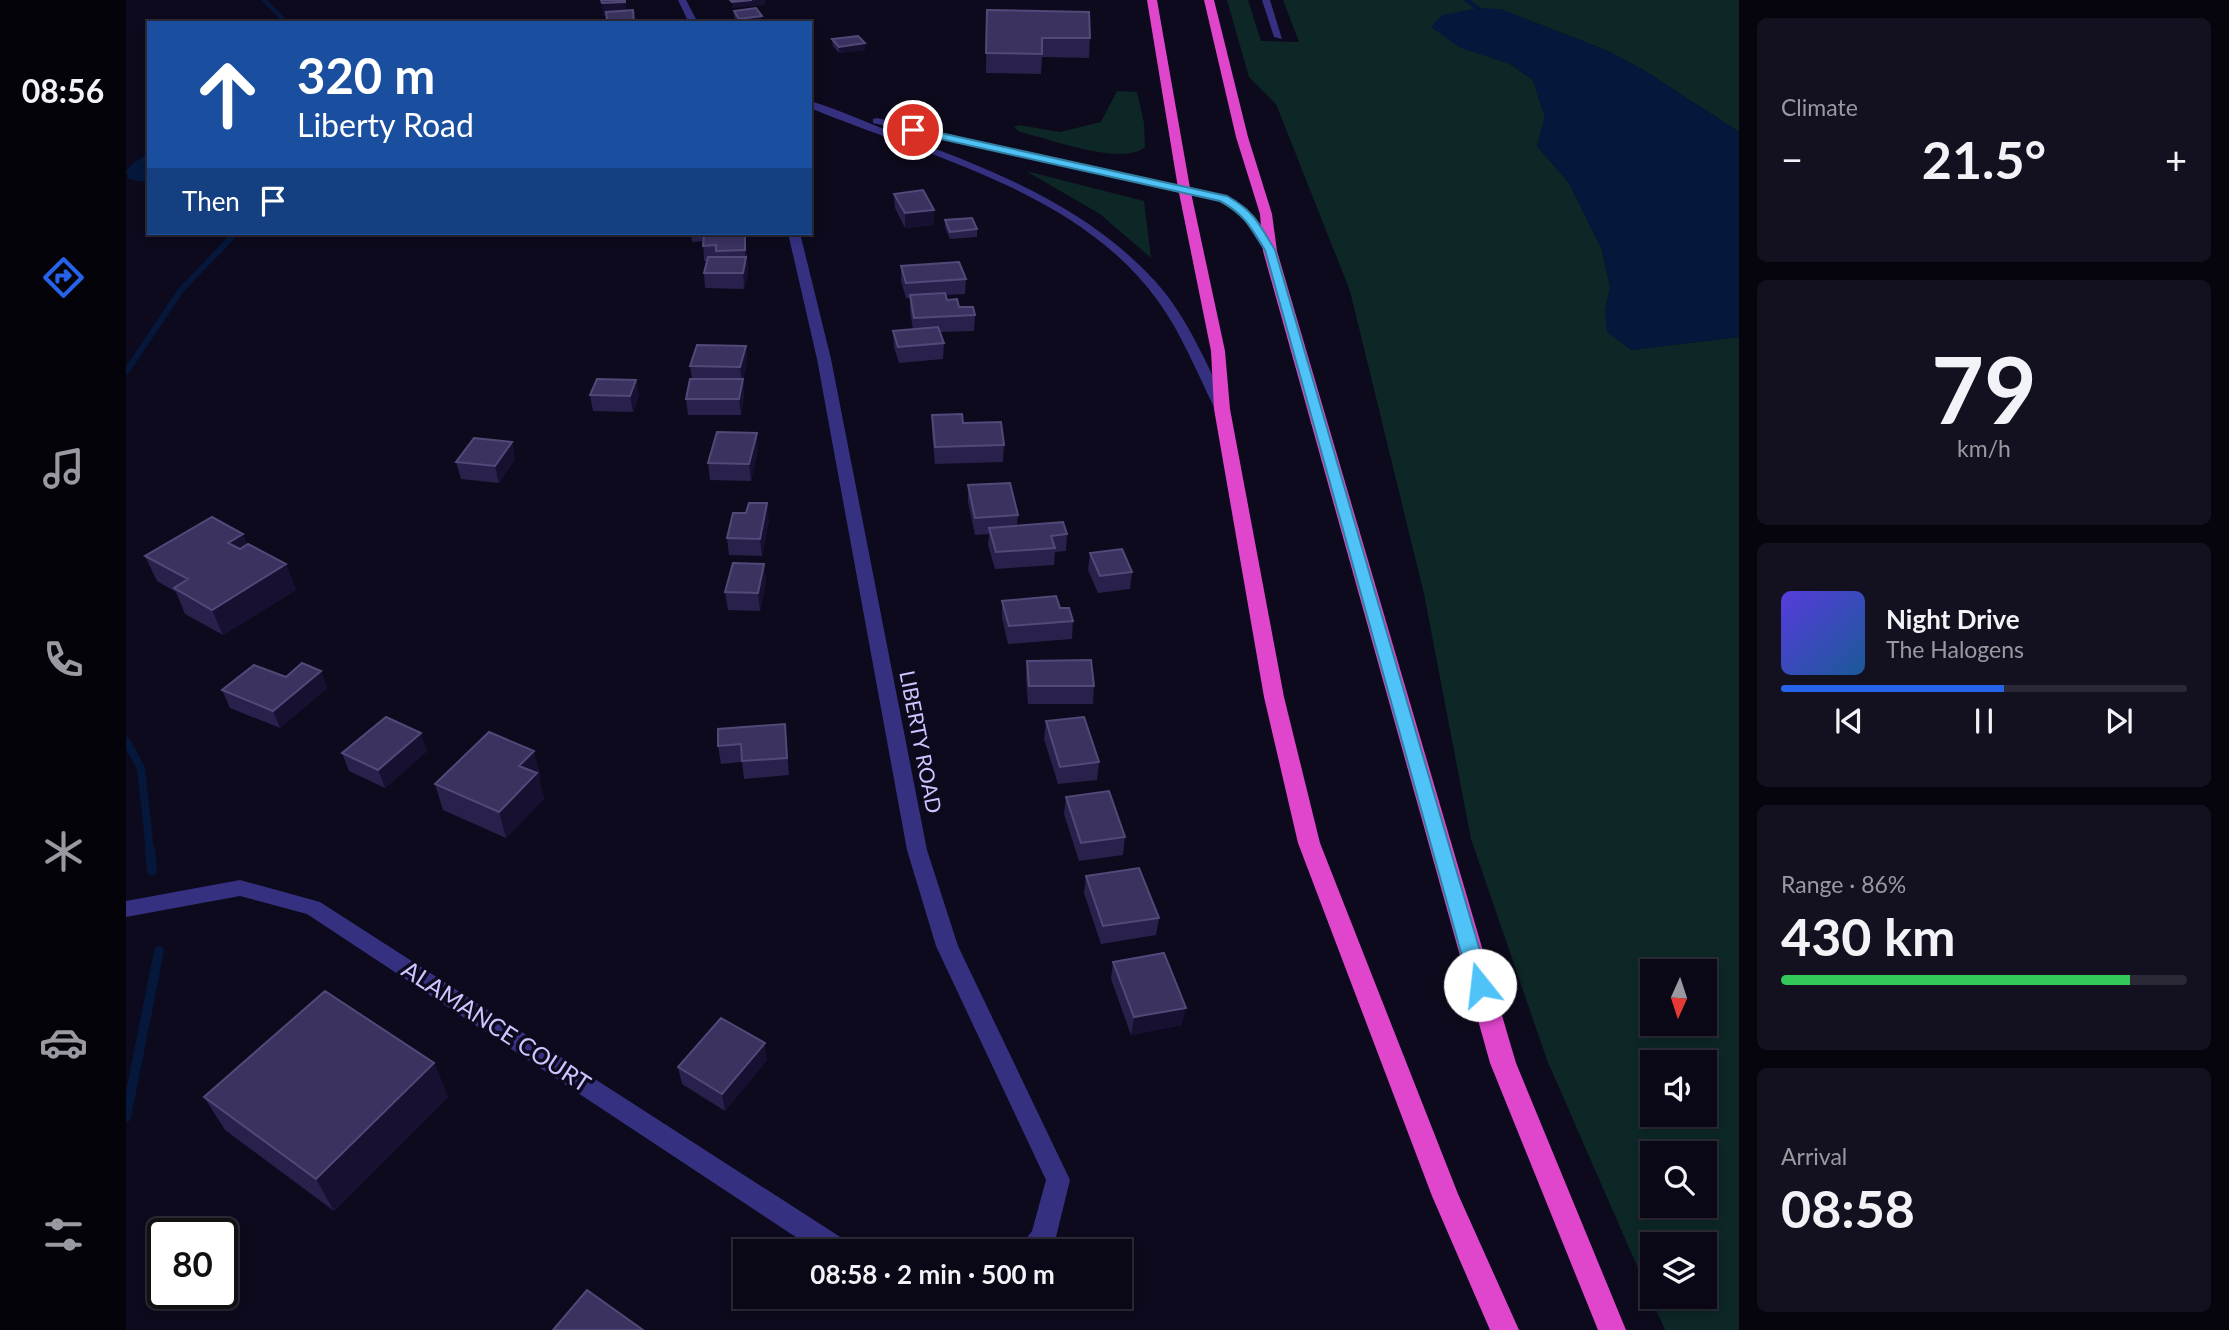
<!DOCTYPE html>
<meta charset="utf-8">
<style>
:root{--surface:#0a0816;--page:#13111f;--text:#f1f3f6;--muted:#999aa1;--line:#2a2935;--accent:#2563eb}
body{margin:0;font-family:Lato,sans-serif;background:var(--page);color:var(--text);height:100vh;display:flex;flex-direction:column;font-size:26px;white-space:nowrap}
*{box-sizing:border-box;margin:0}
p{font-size:23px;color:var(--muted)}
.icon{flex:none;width:38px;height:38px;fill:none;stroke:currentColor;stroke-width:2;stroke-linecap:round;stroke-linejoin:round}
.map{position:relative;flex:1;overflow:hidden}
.panel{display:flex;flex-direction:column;gap:18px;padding:18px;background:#06040c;width:490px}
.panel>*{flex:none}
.guide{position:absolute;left:21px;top:21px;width:665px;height:214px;border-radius:0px;box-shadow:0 4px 10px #0003,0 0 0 2px var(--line);background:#1a4fa0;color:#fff;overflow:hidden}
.needle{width:46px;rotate:183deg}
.tools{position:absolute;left:1514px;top:959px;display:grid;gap:14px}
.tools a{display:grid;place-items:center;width:77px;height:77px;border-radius:0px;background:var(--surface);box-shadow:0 4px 10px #0003,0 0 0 2px var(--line);font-size:35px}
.speed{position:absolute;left:21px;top:1218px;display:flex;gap:14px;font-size:35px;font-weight:700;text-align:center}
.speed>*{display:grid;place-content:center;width:91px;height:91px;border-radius:50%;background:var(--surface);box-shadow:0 4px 10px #0003,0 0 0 2px var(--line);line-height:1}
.speed .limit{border:4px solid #111;border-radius:10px;background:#fff;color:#111}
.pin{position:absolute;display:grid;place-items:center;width:60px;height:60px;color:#fff;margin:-30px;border:4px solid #fff;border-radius:50%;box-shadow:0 2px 7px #0007}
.me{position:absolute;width:77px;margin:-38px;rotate:344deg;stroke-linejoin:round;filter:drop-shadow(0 0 5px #0008)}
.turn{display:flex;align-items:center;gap:24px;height:147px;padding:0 35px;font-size:32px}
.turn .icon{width:91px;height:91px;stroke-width:2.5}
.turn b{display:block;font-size:49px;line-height:60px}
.then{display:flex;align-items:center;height:66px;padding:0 35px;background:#0003;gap:14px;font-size:26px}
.big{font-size:52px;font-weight:700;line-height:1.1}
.panel .widget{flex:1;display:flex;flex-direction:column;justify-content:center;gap:10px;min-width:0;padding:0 24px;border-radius:10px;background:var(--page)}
.panel .dial{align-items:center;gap:0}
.dial b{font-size:91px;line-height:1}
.song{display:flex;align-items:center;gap:21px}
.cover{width:84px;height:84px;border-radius:10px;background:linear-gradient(135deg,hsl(250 70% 55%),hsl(210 70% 35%))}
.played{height:7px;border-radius:4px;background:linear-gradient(90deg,var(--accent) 55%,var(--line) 55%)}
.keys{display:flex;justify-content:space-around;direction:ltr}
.heat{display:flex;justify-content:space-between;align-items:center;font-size:38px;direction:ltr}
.charge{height:10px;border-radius:5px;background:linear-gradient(90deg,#34c759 86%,var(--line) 0)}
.trip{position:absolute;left:607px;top:1239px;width:399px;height:70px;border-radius:0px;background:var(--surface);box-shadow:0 4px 10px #0003,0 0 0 2px var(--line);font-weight:700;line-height:70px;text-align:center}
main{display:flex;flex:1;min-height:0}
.tab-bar{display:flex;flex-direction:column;width:126px;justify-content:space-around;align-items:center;background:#040309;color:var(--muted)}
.tab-bar .icon{width:49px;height:49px}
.tab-bar .on{color:var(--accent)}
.tab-bar b{font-size:32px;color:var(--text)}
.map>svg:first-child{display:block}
</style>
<main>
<nav class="tab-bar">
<b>08:56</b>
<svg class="icon on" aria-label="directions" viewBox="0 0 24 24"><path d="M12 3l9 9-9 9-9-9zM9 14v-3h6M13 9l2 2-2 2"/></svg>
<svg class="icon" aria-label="music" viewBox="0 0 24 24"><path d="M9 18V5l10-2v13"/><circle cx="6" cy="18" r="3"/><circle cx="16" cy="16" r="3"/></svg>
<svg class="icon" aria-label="phone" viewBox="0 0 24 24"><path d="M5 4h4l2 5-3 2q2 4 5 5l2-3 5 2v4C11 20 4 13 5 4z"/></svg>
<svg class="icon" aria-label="climate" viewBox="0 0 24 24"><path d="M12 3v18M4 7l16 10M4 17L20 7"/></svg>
<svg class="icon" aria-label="car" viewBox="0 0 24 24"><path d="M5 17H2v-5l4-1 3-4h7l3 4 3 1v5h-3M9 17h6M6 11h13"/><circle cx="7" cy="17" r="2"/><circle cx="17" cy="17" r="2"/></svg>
<svg class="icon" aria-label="filters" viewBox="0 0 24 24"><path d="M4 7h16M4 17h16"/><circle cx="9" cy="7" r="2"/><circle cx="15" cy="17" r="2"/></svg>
</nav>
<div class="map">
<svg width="1613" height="1330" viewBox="0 0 1613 1330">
<rect width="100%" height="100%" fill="#0d0a1d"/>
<path fill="#0c2726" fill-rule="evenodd" d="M1101 0H1122L1135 41 1173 42 1157 0H1613V132L1519 71 1482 51 1374 9 1333 47 1384 64 1407 80 1419 117 1411 146 1443 183 1476 250 1484 287 1479 313 1505 350 1613 337V1330H1539L1421 1060 1345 839 1298 594 1224 291 1150 104 1123 77ZM1526 971H1578V1024H1526ZM1526 1062H1578V1115H1526ZM1526 1153H1578V1206H1526ZM1526 1244H1578V1297H1526Z
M991 91 1011 92 1018 123 1019 147C996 167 922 138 894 132L888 127 893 125 934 132 975 122Z
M900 171 1018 201 1025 258 974 214Z"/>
<path fill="#05183b" d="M1353 8 1374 9 1482 51 1519 71 1613 132V337L1505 350 1481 332 1479 313 1484 287 1476 250 1443 183 1411 146 1419 117 1407 80 1384 64 1333 47 1305 27 1316 15Z
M23 153V183L3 179 0 172 5 165Z"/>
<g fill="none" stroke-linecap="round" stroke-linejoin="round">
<path stroke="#05183b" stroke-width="4.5" d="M138 0 161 23
M1340 0 1361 14"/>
<path stroke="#05183b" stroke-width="6" d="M0 372 55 290 110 233"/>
<path stroke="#05183b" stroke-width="8" d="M0 741 15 768 24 851"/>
<path stroke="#05183b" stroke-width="10" d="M24 849 26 871
M0 1117 33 951"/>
<path fill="#353180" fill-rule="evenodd" d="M1136 0H1144L1156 39 1148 37Z
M662 233H674L705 359 801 850 832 946 944 1180 930 1237 921 1251H891L906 1231 920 1180 810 946 781 850 691 359Z
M114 880 194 902 722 1242 726 1251H691L181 914 114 896 0 917V901Z
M822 1297H849L845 1306 836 1310 826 1306Z"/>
<path fill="#353180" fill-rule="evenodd" d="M552 0H560L572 23H563Z
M684 101C714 110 744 124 773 135 867 170 960 206 1029 281 1062 317 1081 366 1103 409L1101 412 1096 413 1089 409C1071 373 1056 334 1032 301 953 191 803 157 684 108Z
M751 118 1102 197 1121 208 1150 251 1140 254 1113 212 1094 202 747 123V119Z"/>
<path fill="#df46cc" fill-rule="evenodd" d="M1021 0H1031L1064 188 1099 351 1104 409 1158 697 1194 843 1332 1194 1393 1330H1364L1306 1196 1172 843 1138 697 1088 409 1085 351 1052 188Z
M1078 0H1088L1122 137 1146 214 1151 251 1390 1063 1500 1330H1472L1364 1063 1137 251 1134 214 1110 137Z"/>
</g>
<path fill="#2a204c" d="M861 10 964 38 963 58 916 57 915 74 860 73Z
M608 11 636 23H612L608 17Z
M706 39 739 50 713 53 707 46Z
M768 194 808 225 779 228 769 208Z
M819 220 851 229V237L824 239 819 228Z
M565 233H599V235L619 234 622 273 618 289 579 288 578 273 581 261H578L577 241 566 242Z
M775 266 840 279 839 294 820 295 821 300 849 315 848 331 814 332 818 343 817 359 773 363 768 347 767 331 787 330 784 310V298H780L775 281Z
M620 346 621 362 617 380 618 395 615 415H562L560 399 566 379 564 366Z
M510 380 513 396 507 412 467 411 464 395Z
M806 415 878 445 877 462 809 464 806 432Z
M386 442 389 459 373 483 335 479 330 462Z
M632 449 625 481 584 480 582 463Z
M842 485 892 515 891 525 941 534 940 551 929 552 928 565 869 569 862 545 863 534 849 535 842 502Z
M643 520 636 556 603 555 601 538Z
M117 534 121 545 160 564 170 590 97 635 59 614 50 592 31 581 19 556Z
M964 553 1006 572 1004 589 972 593 962 570Z
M638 564 640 581 634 611 602 610 599 592Z
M876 601 947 621 946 639 882 644 876 618Z
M901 661 968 686 967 704H902L900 678Z
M195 671 201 688 154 728 104 708 96 690Z
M920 721 973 762 971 780 932 784 918 739Z
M659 724 663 775 618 779 616 762 595 764 592 746Z
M301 751 259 788 223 771 216 753Z
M415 777 413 779 418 799 380 838 317 810 309 784Z
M940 797 999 837 997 855 953 861 938 814Z
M960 876 1033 918 1030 935 975 944 958 893Z
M987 962 1056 1025 1005 1035 985 979Z
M641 1060 599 1111 556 1084 552 1067Z
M308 1063 322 1097 208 1211 99 1130 78 1097Z"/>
<path fill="#171031" d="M626 0H639V5L606 8V2Z
M499 2 501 14 477 16 476 3Z
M636 16V23H613V19Z
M739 43V50L713 53V47Z
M808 210V225L779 228V213Z
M619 234 622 273 618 289 617 273 620 262 619 250Z
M620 346 621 362 617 380 618 395 615 415 613 399 616 383 614 367Z
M510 380 513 396 507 412 504 396Z
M631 433 632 449 625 481 623 464Z
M386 442 389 459 373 483 369 466Z
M641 503 643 520 636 556 634 539Z
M117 534 127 559 102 543Z
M160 564 170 590 97 635 86 610Z
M638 564 640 581 634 611 632 593Z
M195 671 201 688 154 728 147 711Z
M295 733 301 751 259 788 252 770Z
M408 751 415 777 413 779 418 799 380 838 373 812 393 766Z
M1060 1008 1056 1025 1005 1035 1008 1017Z
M639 1043 641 1060 599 1111 596 1094Z
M308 1063 322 1097 208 1211 190 1179Z"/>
<path fill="#3c3260" stroke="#524979" stroke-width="2" d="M475 0H499V2L476 3Z
M604 0H626L606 2Z
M630 8 636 16 613 19 608 11Z
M507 10 508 23H473V21L481 20 480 12Z
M861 10 963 12 964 38H916V54L860 53Z
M732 36 739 43 713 47 706 39Z
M797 190 808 210 779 213 768 194Z
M846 218 851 229 824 232 819 220Z
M619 234V250L590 251V245L577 246 578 235Z
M582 257H620L617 273H578Z
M833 262 840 279 780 283 775 266Z
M819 293 821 300 831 299 833 307H847L849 315 788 318 784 295Z
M812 327 818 343 772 347 767 331Z
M571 345 620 346 614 367 564 366Z
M471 379 510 380 504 396 464 395Z
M564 379H617L613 399H560Z
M836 414 837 423 875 422 878 445 809 447 806 415Z
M591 432 631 433 623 464 582 463Z
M348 438 386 442 369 466 330 462Z
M884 483 892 515 849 518 842 485Z
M623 503H641L634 539 601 538 607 513H620Z
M86 517 117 534 102 543 114 549 122 544 160 564 86 610 48 588 62 579 19 556Z
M937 522 941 534 925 536 929 548 870 552 863 528Z
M996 549 1006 572 974 576 964 553Z
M607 563 638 564 632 593 599 592Z
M930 596 934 608H943L947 621 883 626 876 601Z
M965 660 968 686H903L901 661Z
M176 663 195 671 147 711 96 690 128 665 160 677Z
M260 717 295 733 252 770 216 753Z
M958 717 973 762 934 767 920 721Z
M659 724 661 758 616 761 615 744 592 746V729Z
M363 732 408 751 393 766 411 773 373 812 309 784Z
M983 791 999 837 955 843 940 797Z
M1013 868 1033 918 977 926 960 876Z
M1038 953 1060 1008 1008 1017 987 962Z
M199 991 308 1063 190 1179 78 1097Z
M595 1018 639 1043 596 1094 552 1067Z
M461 1290 517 1330H427Z"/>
<path fill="#4fc3f7" stroke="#337fa1" stroke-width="2" d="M787 127 1101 196C1128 211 1134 225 1149 250L1364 985 1361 991 1354 994 1347 991 1344 985 1139 250C1125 227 1118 214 1094 201L783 132 782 130Z"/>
<g text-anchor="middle" stroke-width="7" stroke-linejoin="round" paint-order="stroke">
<g font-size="21" fill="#cdc5ff" stroke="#0d0a1d">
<text transform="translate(794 742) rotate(79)" y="7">LIBERTY ROAD</text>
</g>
<g font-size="24" fill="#cdc5ff" stroke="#0d0a1d">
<text transform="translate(370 1027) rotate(33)" y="8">ALAMANCE COURT</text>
</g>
</g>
</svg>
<div class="tools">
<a><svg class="needle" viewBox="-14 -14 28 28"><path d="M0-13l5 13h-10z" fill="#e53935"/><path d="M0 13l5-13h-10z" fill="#999aa1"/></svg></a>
<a><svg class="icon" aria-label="sound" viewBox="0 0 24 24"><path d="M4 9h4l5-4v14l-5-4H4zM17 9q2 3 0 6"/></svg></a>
<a><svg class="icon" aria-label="search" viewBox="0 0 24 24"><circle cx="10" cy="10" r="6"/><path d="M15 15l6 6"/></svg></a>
<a><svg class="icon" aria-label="layers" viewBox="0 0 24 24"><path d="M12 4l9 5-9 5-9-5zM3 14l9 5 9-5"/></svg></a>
</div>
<div class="speed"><div class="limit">80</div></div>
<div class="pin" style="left:787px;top:130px;background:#d93025"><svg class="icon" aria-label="arrive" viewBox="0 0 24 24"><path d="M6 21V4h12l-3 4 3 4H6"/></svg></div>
<svg class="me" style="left:1354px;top:985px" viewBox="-20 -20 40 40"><circle r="19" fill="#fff"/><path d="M0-13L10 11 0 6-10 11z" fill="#4fc3f7"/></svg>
<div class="trip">08:58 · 2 min · 500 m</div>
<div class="guide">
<div class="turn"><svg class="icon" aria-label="ahead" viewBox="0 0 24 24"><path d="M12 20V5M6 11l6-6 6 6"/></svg><div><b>320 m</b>Liberty Road</div></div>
<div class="then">Then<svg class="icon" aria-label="arrive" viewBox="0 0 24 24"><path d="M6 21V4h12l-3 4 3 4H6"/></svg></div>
</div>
</div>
<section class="panel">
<div class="widget"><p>Climate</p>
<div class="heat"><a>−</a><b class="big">21.5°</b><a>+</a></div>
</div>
<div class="widget dial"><b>79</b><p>km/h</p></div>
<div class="widget">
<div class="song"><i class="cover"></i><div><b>Night Drive</b><p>The Halogens</p></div></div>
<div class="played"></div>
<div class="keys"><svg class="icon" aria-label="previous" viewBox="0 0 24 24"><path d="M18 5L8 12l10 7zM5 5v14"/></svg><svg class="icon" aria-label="pause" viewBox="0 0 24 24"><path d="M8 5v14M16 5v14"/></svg><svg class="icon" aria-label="next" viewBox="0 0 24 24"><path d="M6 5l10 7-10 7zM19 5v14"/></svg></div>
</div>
<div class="widget"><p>Range · 86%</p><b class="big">430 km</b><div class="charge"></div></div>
<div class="widget"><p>Arrival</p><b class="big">08:58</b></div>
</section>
</main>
